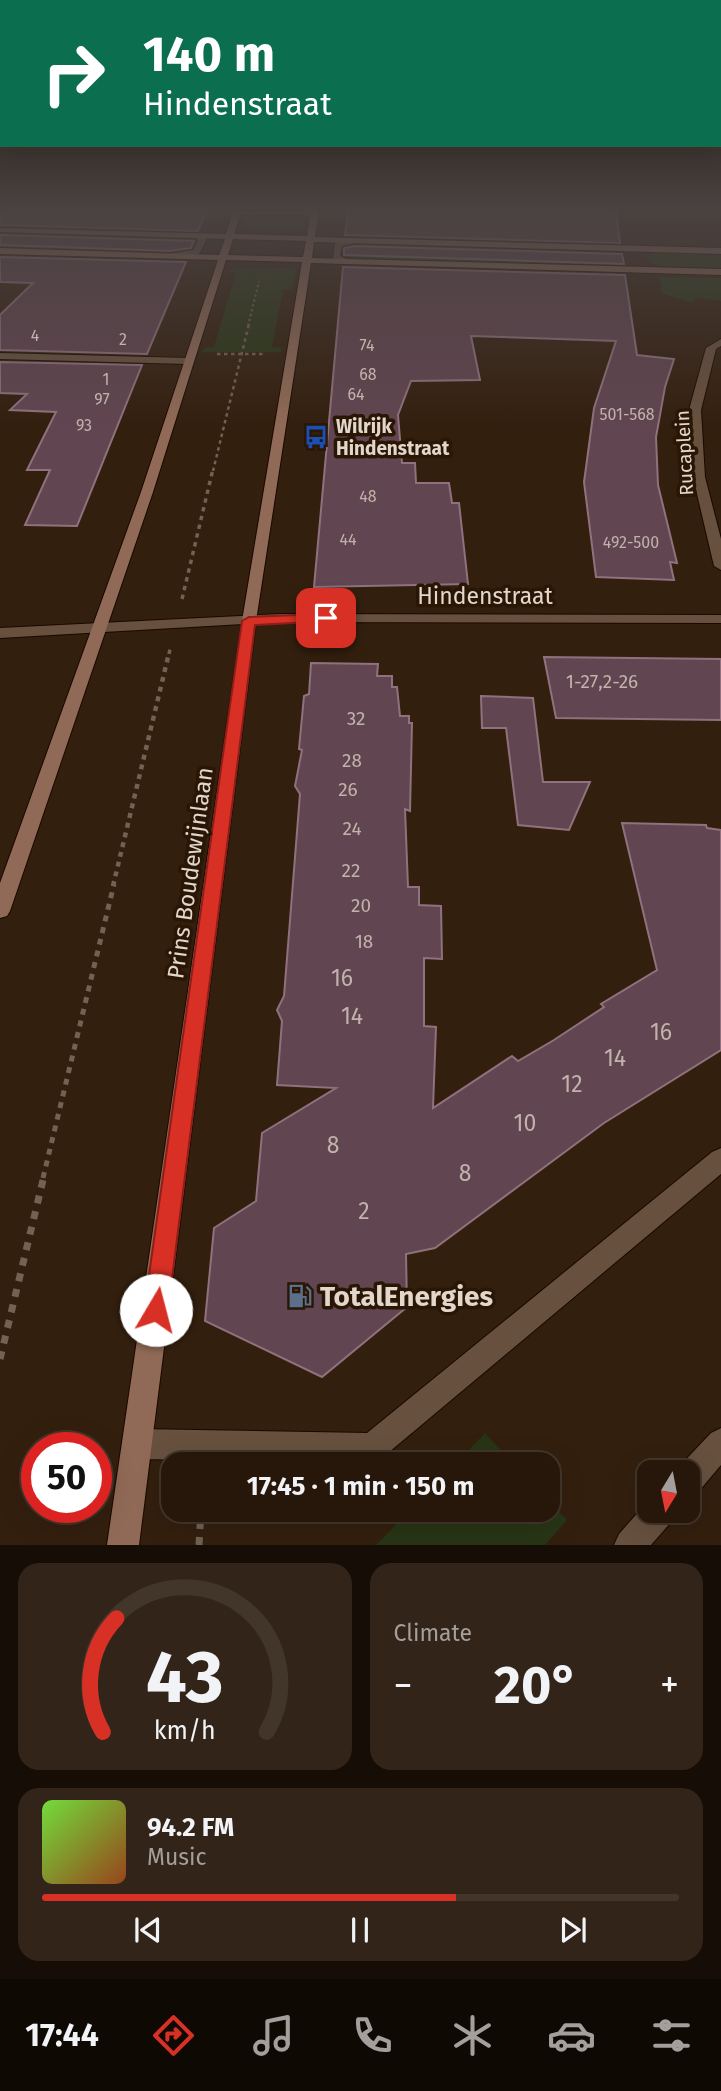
<!DOCTYPE html>
<meta charset="utf-8">
<style>
:root{--surface:#26170a;--page:#322418;--text:#f1f3f6;--muted:#a49f9c;--line:#42362b;--accent:#d93025}
body{margin:0;font-family:"Fira Sans",sans-serif;background:var(--page);color:var(--text);height:100vh;display:flex;flex-direction:column;font-size:26px;white-space:nowrap}
*{box-sizing:border-box;margin:0}
p{font-size:23px;color:var(--muted)}
.icon{flex:none;width:38px;height:38px;fill:none;stroke:currentColor;stroke-width:2;stroke-linecap:round;stroke-linejoin:round}
.map{position:relative;height:1545px;overflow:hidden}
.side{display:flex;flex-direction:column;gap:18px;padding:18px;background:#150d06;flex:1}
.side>*{flex:none}
.hud{position:absolute;left:0px;top:0px;width:721px;height:147px;box-shadow:0 7px 28px #0002,0 0 0 2px var(--line);background:#0b6e4f;color:#fff;overflow:hidden}
.needle{width:46px;rotate:190deg}
.buttons{position:absolute;left:637px;top:1460px;display:grid;gap:14px}
.buttons a{display:grid;place-items:center;width:63px;height:63px;border-radius:14px;background:var(--surface);box-shadow:0 7px 28px #0002,0 0 0 2px var(--line);font-size:35px}
.speed{position:absolute;left:21px;top:1432px;display:flex;gap:14px;font-size:35px;font-weight:700;text-align:center}
.speed>*{display:grid;place-content:center;width:91px;height:91px;border-radius:50%;background:var(--surface);box-shadow:0 7px 28px #0002,0 0 0 2px var(--line);line-height:1}
.speed .limit{border:10px solid #d22;background:#fff;color:#111}
.pin{position:absolute;display:grid;place-items:center;width:60px;height:60px;color:#fff;margin:-30px;border-radius:14px;box-shadow:0 4px 10px #0006}
.me{position:absolute;width:77px;margin:-38px;rotate:8deg;stroke-linejoin:round;filter:drop-shadow(0 0 5px #0008)}
.turn{display:flex;align-items:center;gap:24px;height:147px;padding:0 28px;font-size:32px}
.turn .icon{width:91px;height:91px;stroke-width:2.5}
.turn b{display:block;font-size:49px;line-height:60px}
.big{font-size:52px;font-weight:700;line-height:1.1}
.side .tile{flex:1;display:flex;flex-direction:column;justify-content:center;gap:10px;min-width:0;padding:0 24px;border-radius:21px;background:var(--page)}
.side .dial{align-items:center;gap:0}
.dial svg{height:182px;overflow:visible;fill:none;stroke:var(--line);stroke-width:7;stroke-linecap:round;text-anchor:middle}
.dial text{fill:var(--text);stroke:none}
.song{display:flex;align-items:center;gap:21px}
.cover{width:84px;height:84px;border-radius:10px;background:linear-gradient(135deg,hsl(100 70% 55%),hsl(20 70% 35%))}
.played{height:7px;border-radius:4px;background:linear-gradient(90deg,var(--accent) 65%,var(--line) 65%)}
.keys{display:flex;justify-content:space-around;direction:ltr}
.heat{display:flex;justify-content:space-between;align-items:center;font-size:38px;direction:ltr}
.side .tiles{flex:1;display:grid;gap:18px;grid-template-columns:1fr 1fr}
.tile:last-child{grid-column:span 2}
.trip{position:absolute;left:161px;top:1452px;width:399px;height:70px;border-radius:21px;background:var(--surface);box-shadow:0 7px 28px #0002,0 0 0 2px var(--line);font-weight:700;line-height:70px;text-align:center}
.menu{display:flex;height:112px;justify-content:space-around;align-items:center;background:#0f0904;color:var(--muted)}
.menu .icon{width:49px;height:49px}
.menu .active{color:var(--accent)}
.menu b{font-size:32px;color:var(--text)}
.map>svg:first-child{display:block}
</style>
<div class="map">
<svg width="721" height="1545" viewBox="0 0 721 1545">
<rect width="100%" height="100%" fill="#331f0e"/>
<path fill="#283515" d="M247 215 305 216 302 231 242 229Z
M0 233 181 239 194 244 191 249 126 252 0 248Z
M361 243 561 249 562 252 603 256 605 266 357 259 343 253 348 246Z
M657 252 721 254V270L668 268 649 262 647 257Z
M233 267 296 269 292 289 283 290 272 347 282 348 281 352H202L204 348 214 347 236 273 230 272Z
M660 277 721 278V301L696 298 692 303 661 293Z
M485 1433 515 1465H455Z
M548 1500 567 1520 545 1545H376L410 1510H548Z"/>
<path fill="#614550" stroke="#90717d" stroke-width="2" d="M0 210H207L198 231 0 225Z
M348 210H616L620 243 345 235Z
M0 235 194 241 191 248 170 251 0 245Z
M355 246 622 254 624 264 344 255V248Z
M0 257 186 262 147 354 0 350V315L33 283 0 282Z
M343 267 625 275 637 355 674 359 665 387 656 437 658 485 677 563 670 562 674 580 596 577 584 482 594 408 616 341 471 336 480 380 411 381 398 415 402 463H415L416 483H449L452 503H459L468 584 314 587Z
M0 362 142 365 77 526 25 525 50 470H27L56 412 10 410 27 394 0 393Z
M544 657 721 659V720L556 718Z
M311 663 378 664 377 676H392V687H397L400 716H409V723H412L410 811 405 809 408 887H419V905L441 906 442 959 424 958V1026L436 1027 433 1108 512 1056 518 1061 554 1040 604 1007 601 1004 657 970 622 823 706 825 707 828 721 830V1050L604 1123 435 1248 406 1254 407 1307 322 1377 205 1321 214 1228 256 1201 262 1133 336 1088 277 1085 282 1021 277 1010 284 996 300 794 295 786 302 750 299 749 304 696 309 694Z
M481 696 533 698 543 782H590L569 830 518 825 506 728H482Z"/>
<g fill="none" stroke-linecap="round" stroke-linejoin="round">
<g stroke="#1a0800" stroke-width="2">
<path id="street" d="M235 211H315L319 213 315 215H238Z
M194 234 207 239 199 254 166 258V254L193 250 198 240Z
M357 238 360 242 342 246 340 256 345 258V262L333 259 335 242Z
M721 339V346L716 349 701 410 705 477 721 539V570L714 566 693 477 689 410 706 348Z
M0 353 188 358 193 361 188 364 0 359Z
M280 614 721 615V623L280 622 0 638V628Z
M721 1148V1174L382 1458 372 1463 138 1459 128 1454 123 1444 128 1434 138 1429 367 1433 712 1152Z
M721 1428V1465L699 1491 688 1495V1472H676L677 1469 711 1433Z
M649 1500V1510H676L672 1521 651 1545H614L619 1534Z"/>
</g>
<g stroke="#1a0800" stroke-width="2">
<path id="secondary" d="M234 210H242L234 234 307 236 311 210H319L315 237 721 248V254L314 242 312 258 721 269V275L311 263 256 621 139 1545H107L242 621 302 262 226 260 153 492 10 911 7 916 0 918V883L141 492 218 260 0 254V248L219 255 225 239 0 232V228L226 234ZM233 239 306 241 303 257 228 255Z"/>
</g>
<path stroke="#736153" stroke-width="2" stroke-dasharray="2.5 2.5" stroke-linecap="butt" d="M577 222 583 210
M248 326 259 281"/>
<path stroke="#736153" stroke-width="2.5" stroke-dasharray="3.5 3.5" stroke-linecap="butt" d="M217 354H264
M213 471 249 324"/>
<path stroke="#736153" stroke-width="3.5" stroke-dasharray="4.5 4.5" stroke-linecap="butt" d="M182 599 213 469
M169 654 170 649"/>
<path stroke="#736153" stroke-width="4.5" stroke-dasharray="5 5" stroke-linecap="butt" d="M113 886 169 653"/>
<path stroke="#736153" stroke-width="5" stroke-dasharray="6 6" stroke-linecap="butt" d="M43 1178 114 884"/>
<path stroke="#736153" stroke-width="7" stroke-dasharray="8 8" stroke-linecap="butt" d="M0 1359 44 1176
M199 1545 201 1510"/>
<use href="#street" fill="#67503e" fill-rule="evenodd"/>
<use href="#secondary" fill="#906a56" fill-rule="evenodd"/>
</g>
<linearGradient id="sky" x2="0" y2="1"><stop stop-color="#1c1108"/><stop offset="0.49" stop-color="#4a4241"/><stop offset="1" stop-color="#4a4241" stop-opacity="0"/></linearGradient>
<rect width="721" height="426" fill="url(#sky)"/>
<path fill="#d93025" stroke="#8d1f18" stroke-width="2" d="M326 614 333 618 331 621 255 625 168 1310 165 1318 156 1322 147 1318 144 1310 242 621 249 617Z"/>
<defs>
<g id="bus-bare" transform="scale(1.89)"><path d="M-5-6H5V4H4V6H2V4H-2V6H-4V4H-5ZM-3.5-4V0h7V-4ZM-3.5 1.2v1.5H-2V1.2ZM2 1.2v1.5H3.5V1.2Z" fill="#1a4fb4" stroke="#291605" stroke-width="2.5" paint-order="stroke"/></g>
<g id="fuel-bare" transform="scale(1.89)"><path d="M-5.5-6h7V0h2V4h1.3V-2.5L3-4.5l.8-.8L6-3V5H2.5V1h-1V6h-7ZM-4.2-4.7v3.2H.2V-4.7Z" fill="#5c6f8a" stroke="#291605" stroke-width="2.5" paint-order="stroke"/></g>
</defs>
<g fill-rule="evenodd">
<use href="#bus-bare" x="316" y="437"/>
<use href="#fuel-bare" x="300" y="1296"/>
</g>
<g text-anchor="middle" stroke-width="7" stroke-linejoin="round" paint-order="stroke">
<g font-size="16" fill="#c2b2ac">
<text x="35" y="341">4</text>
<text x="123" y="345">2</text>
<text x="367" y="351">74</text>
<text x="368" y="380">68</text>
<text x="106" y="385">1</text>
<text x="356" y="400">64</text>
<text x="102" y="405">97</text>
<text x="627" y="420">501-568</text>
<text x="84" y="431">93</text>
<text x="368" y="502">48</text>
<text x="348" y="545">44</text>
<text x="631" y="548">492-500</text>
</g>
<g font-size="19" font-weight="bold" fill="#e3d6cb" stroke="#291605" text-anchor="start">
<text x="336" y="433">Wilrijk<tspan x="336" dy="22">Hindenstraat</tspan></text>
</g>
<g font-size="19" fill="#e3d6cb" stroke="#291605">
<text transform="translate(684 453) rotate(-93)" y="7">Rucaplein</text>
</g>
<g font-size="19" fill="#c2b2ac">
<text x="602" y="688">1-27,2-26</text>
<text x="356" y="725">32</text>
<text x="352" y="767">28</text>
<text x="348" y="796">26</text>
<text x="352" y="835">24</text>
<text x="351" y="877">22</text>
<text x="361" y="912">20</text>
<text x="364" y="948">18</text>
</g>
<g font-size="23" fill="#e3d6cb" stroke="#291605">
<text x="485" y="604">Hindenstraat</text>
<text transform="translate(190 873) rotate(-82)" y="8">Prins Boudewijnlaan</text>
</g>
<g font-size="23" fill="#c2b2ac">
<text x="342" y="986">16</text>
<text x="352" y="1024">14</text>
<text x="661" y="1040">16</text>
<text x="615" y="1066">14</text>
<text x="572" y="1092">12</text>
<text x="525" y="1131">10</text>
<text x="333" y="1153">8</text>
<text x="465" y="1181">8</text>
<text x="364" y="1219">2</text>
</g>
<g font-size="28" font-weight="bold" fill="#e3d6cb" stroke="#291605" text-anchor="start">
<text x="320" y="1306">TotalEnergies</text>
</g>
</g>
</svg>
<div class="buttons">
<a><svg class="needle" viewBox="-14 -14 28 28"><path d="M0-13l5 13h-10z" fill="#e53935"/><path d="M0 13l5-13h-10z" fill="#a49f9c"/></svg></a>
</div>
<div class="speed"><div class="limit">50</div></div>
<div class="pin" style="left:326px;top:618px;background:#d93025"><svg class="icon" aria-label="arrive" viewBox="0 0 24 24"><path d="M6 21V4h12l-3 4 3 4H6"/></svg></div>
<svg class="me" style="left:156px;top:1310px" viewBox="-20 -20 40 40"><circle r="19" fill="#fff"/><path d="M0-13L10 11 0 6-10 11z" fill="#d93025"/></svg>
<div class="trip">17:45 · 1 min · 150 m</div>
<div class="hud">
<div class="turn"><svg class="icon" aria-label="right" viewBox="0 0 24 24"><path d="M7 20v-9h11M14 6l5 5-5 5"/></svg><div><b>140 m</b>Hindenstraat</div></div>
</div>
</div>
<section class="side">
<div class="tiles">
<div class="tile dial"><svg viewBox="0 0 100 80">
<path d="M14 69A42 42 0 1 1 86 69"/>
<path d="M14 69A42 42 0 0 1 20 19" stroke="#d93025"/>
<text x="50" y="56" font-size="32" font-weight="700">43</text>
<text x="50" y="72" font-size="11">km/h</text>
</svg></div>
<div class="tile"><p>Climate</p>
<div class="heat"><a>−</a><b class="big">20°</b><a>+</a></div>
</div>
<div class="tile">
<div class="song"><i class="cover"></i><div><b>94.2 FM</b><p>Music</p></div></div>
<div class="played"></div>
<div class="keys"><svg class="icon" aria-label="previous" viewBox="0 0 24 24"><path d="M18 5L8 12l10 7zM5 5v14"/></svg><svg class="icon" aria-label="pause" viewBox="0 0 24 24"><path d="M8 5v14M16 5v14"/></svg><svg class="icon" aria-label="next" viewBox="0 0 24 24"><path d="M6 5l10 7-10 7zM19 5v14"/></svg></div>
</div>
</div>
</section>
<nav class="menu">
<b>17:44</b>
<svg class="icon active" aria-label="directions" viewBox="0 0 24 24"><path d="M12 3l9 9-9 9-9-9zM9 14v-3h6M13 9l2 2-2 2"/></svg>
<svg class="icon" aria-label="music" viewBox="0 0 24 24"><path d="M9 18V5l10-2v13"/><circle cx="6" cy="18" r="3"/><circle cx="16" cy="16" r="3"/></svg>
<svg class="icon" aria-label="phone" viewBox="0 0 24 24"><path d="M5 4h4l2 5-3 2q2 4 5 5l2-3 5 2v4C11 20 4 13 5 4z"/></svg>
<svg class="icon" aria-label="climate" viewBox="0 0 24 24"><path d="M12 3v18M4 7l16 10M4 17L20 7"/></svg>
<svg class="icon" aria-label="car" viewBox="0 0 24 24"><path d="M5 17H2v-5l4-1 3-4h7l3 4 3 1v5h-3M9 17h6M6 11h13"/><circle cx="7" cy="17" r="2"/><circle cx="17" cy="17" r="2"/></svg>
<svg class="icon" aria-label="filters" viewBox="0 0 24 24"><path d="M4 7h16M4 17h16"/><circle cx="9" cy="7" r="2"/><circle cx="15" cy="17" r="2"/></svg>
</nav>
